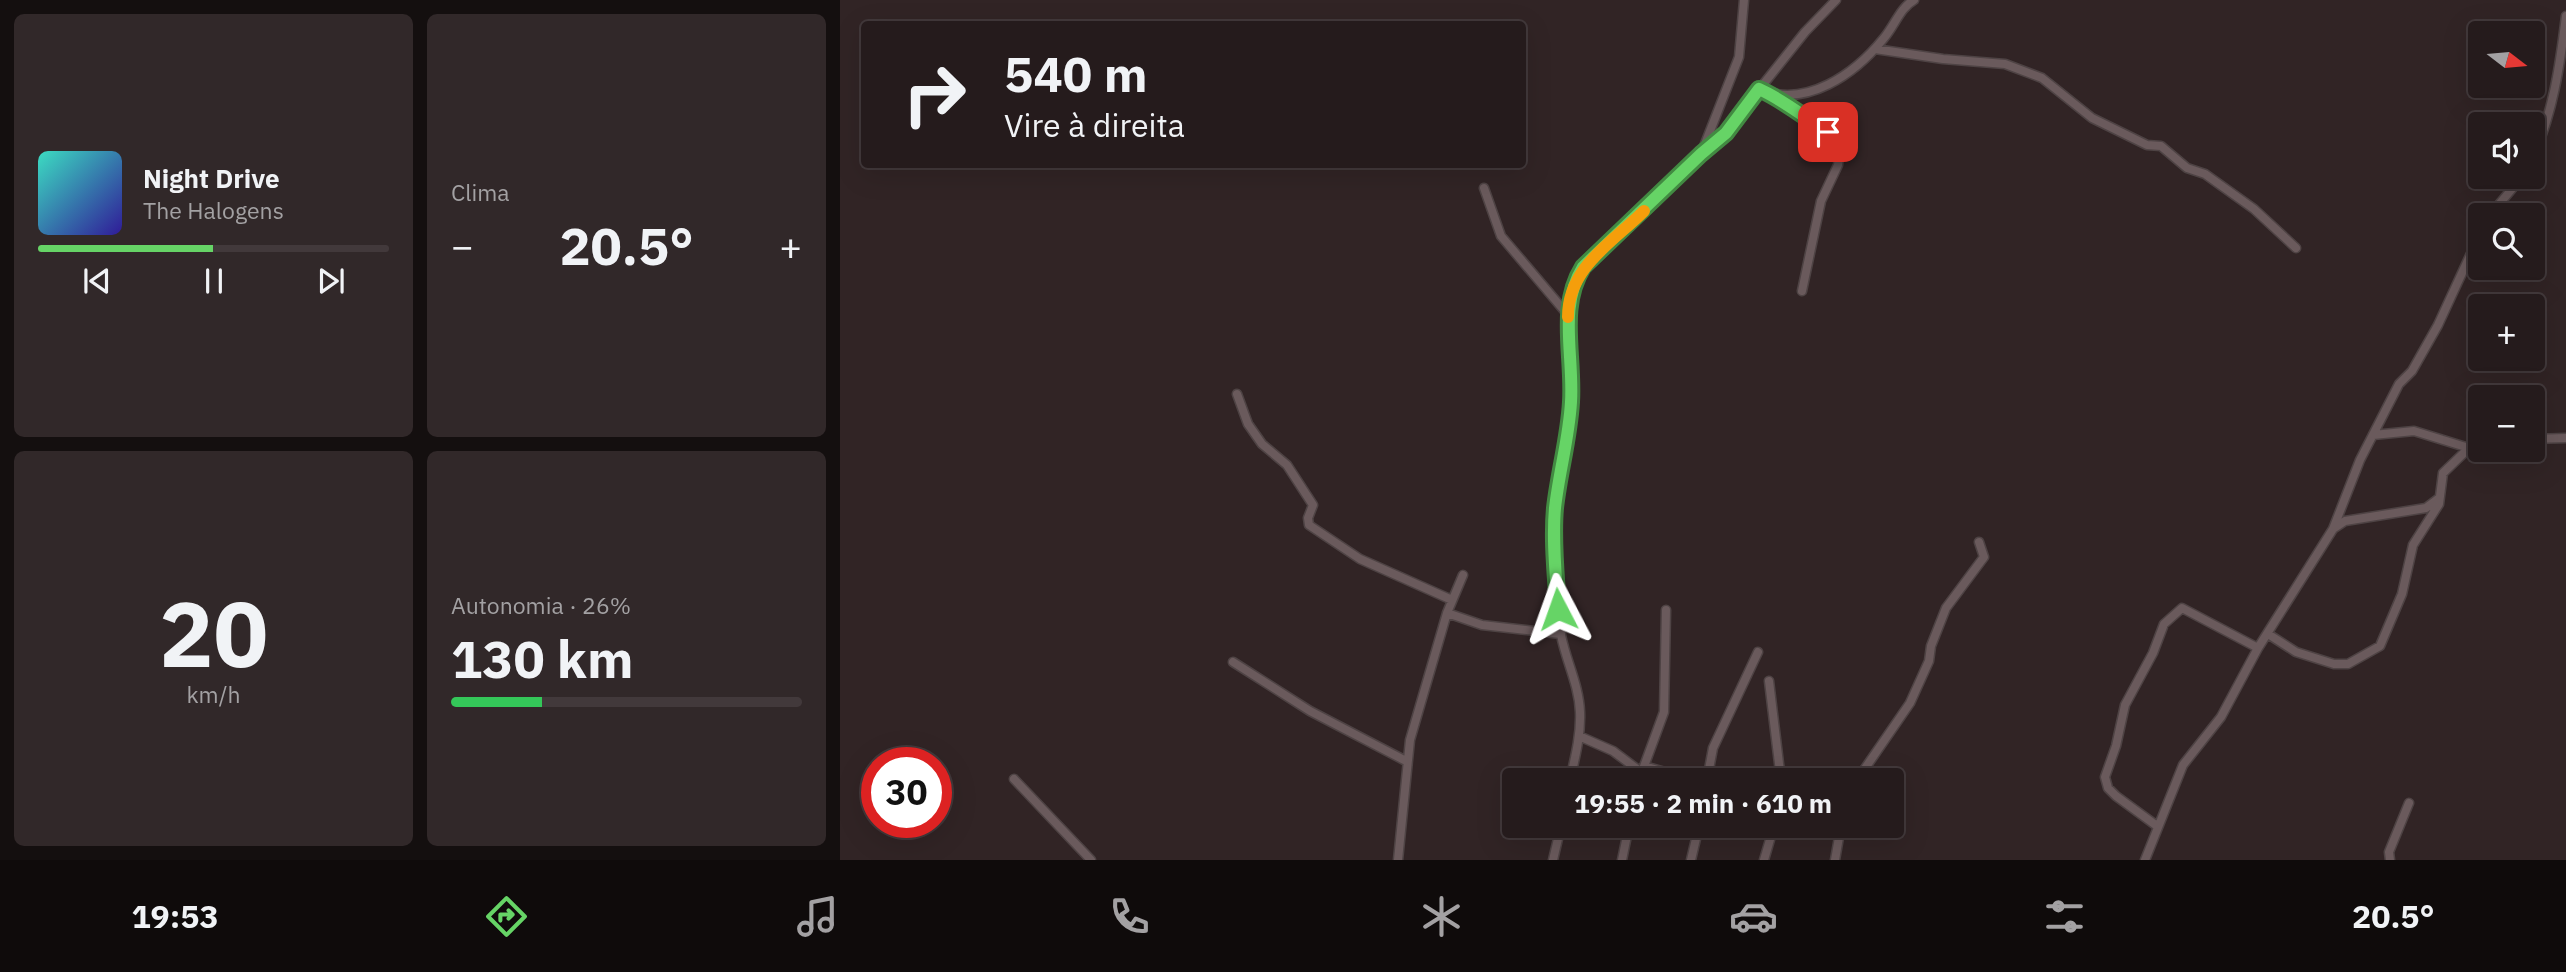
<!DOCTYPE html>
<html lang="pt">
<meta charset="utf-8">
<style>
:root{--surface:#251b1c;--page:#312829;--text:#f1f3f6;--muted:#a3a1a3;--line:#42393b;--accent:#66d466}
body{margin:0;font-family:"IBM Plex Sans",sans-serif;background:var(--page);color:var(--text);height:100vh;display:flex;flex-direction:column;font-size:26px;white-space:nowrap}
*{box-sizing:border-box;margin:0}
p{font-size:23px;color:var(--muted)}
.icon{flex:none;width:38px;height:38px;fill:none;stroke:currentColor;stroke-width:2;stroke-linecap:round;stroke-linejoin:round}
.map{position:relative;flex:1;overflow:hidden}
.drawer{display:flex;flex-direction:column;gap:14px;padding:14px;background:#140f0f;width:840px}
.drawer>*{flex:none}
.hud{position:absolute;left:21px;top:21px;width:665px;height:147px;border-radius:7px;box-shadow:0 7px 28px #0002,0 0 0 2px var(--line);background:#251b1c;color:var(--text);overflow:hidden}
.needle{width:46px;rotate:106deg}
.fabs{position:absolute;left:1628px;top:21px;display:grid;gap:14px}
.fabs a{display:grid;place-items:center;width:77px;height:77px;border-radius:7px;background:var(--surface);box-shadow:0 7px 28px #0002,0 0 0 2px var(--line);font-size:35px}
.speed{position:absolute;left:21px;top:747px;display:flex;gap:14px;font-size:35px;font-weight:700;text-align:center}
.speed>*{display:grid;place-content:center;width:91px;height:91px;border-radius:50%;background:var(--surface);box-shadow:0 7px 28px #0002,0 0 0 2px var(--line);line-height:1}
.speed .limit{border:10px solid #d22;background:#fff;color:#111}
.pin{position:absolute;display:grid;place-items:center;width:60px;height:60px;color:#fff;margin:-30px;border-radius:14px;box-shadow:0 4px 10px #0006}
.me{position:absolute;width:77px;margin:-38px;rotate:356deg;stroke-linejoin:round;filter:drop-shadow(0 0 5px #0008)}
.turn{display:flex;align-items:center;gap:24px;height:147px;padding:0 28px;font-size:32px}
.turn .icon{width:91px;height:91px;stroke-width:2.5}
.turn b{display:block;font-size:49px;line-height:60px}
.big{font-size:52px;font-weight:800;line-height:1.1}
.drawer .tile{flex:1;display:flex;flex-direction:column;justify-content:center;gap:10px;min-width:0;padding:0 24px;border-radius:10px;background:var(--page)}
.drawer .dial{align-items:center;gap:0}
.dial b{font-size:91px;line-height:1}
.song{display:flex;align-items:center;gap:21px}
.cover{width:84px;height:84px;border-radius:10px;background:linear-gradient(135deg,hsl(170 70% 55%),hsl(250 70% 35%))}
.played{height:7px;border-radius:4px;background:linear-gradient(90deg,var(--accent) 50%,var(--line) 50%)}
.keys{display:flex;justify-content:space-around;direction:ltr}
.heat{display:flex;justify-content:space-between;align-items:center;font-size:38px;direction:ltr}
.charge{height:10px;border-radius:5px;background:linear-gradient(90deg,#34c759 26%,var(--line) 0)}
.drawer .tiles{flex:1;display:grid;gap:14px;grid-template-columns:repeat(2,1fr)}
.trip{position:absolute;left:662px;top:768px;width:402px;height:70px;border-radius:7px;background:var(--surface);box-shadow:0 7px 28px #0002,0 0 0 2px var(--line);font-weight:800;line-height:70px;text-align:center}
.dock{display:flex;height:112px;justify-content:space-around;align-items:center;background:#0f0b0b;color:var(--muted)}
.dock .icon{width:49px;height:49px}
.dock .on{color:var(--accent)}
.dock b{font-size:32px;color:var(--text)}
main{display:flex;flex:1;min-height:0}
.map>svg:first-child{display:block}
</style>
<main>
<section class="drawer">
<div class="tiles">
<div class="tile">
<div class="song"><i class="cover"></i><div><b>Night Drive</b><p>The Halogens</p></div></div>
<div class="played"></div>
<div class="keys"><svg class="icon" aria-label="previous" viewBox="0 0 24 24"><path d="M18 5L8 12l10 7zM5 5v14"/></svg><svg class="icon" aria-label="pause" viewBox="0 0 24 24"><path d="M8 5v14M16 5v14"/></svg><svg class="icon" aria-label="next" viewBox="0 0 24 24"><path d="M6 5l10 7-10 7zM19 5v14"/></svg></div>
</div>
<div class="tile"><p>Clima</p>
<div class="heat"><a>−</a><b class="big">20.5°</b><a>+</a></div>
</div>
<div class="tile dial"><b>20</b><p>km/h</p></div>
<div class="tile"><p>Autonomia · 26%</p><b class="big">130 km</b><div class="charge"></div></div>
</div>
</section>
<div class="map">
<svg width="1726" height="860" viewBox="0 0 1726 860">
<rect width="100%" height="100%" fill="#312425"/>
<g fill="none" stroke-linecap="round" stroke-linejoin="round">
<g stroke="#4e4344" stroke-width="11">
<path id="minor" d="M1035 49 1103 59 1165 64 1202 78 1252 118 1307 145 1321 146 1347 168 1365 174 1414 209 1456 248
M919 89C966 109 1015 74 1044 38 1055 25 1060 8 1074 0
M934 95 959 115 988 132 1000 149 998 165 981 201 962 291
M861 154 899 57 904 0
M1692 159C1713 114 1720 65 1726 16
M644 188 661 236 728 315
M1650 215 1682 177
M397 394 408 424 422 444 447 465 473 505 468 518 469 525 520 559 612 600
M1533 435 1574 431 1629 448
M1692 439 1726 438
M1493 529 1505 521 1586 508 1598 499
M607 613 642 625 721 634
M1428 634 1456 652 1494 664H1508L1540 646 1562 594 1573 545 1599 504 1603 473 1629 448 1640 449
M393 662 470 711 566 761
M929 681 941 780
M739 736 773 751 801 772
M804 766 853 780
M174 779 251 860
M730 780C735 758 741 735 740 712 739 685 726 661 721 635 716 611 716 584 714 560 712 502 730 448 731 391 732 348 720 305 743 267L861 154 874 146 965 32 996 0
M799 780 824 712 826 610
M867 780 873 748 918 652
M1017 780 1070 703 1089 661 1091 646 1106 608 1144 557 1139 542
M1317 826 1276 796 1268 788 1265 777 1276 746 1285 705 1313 653 1324 624 1342 608 1418 648
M558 860 570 740 607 613 623 575
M713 860 721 826
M782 860 789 826
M851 860 859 826
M924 860 934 826
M995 860 1001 826
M1305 860 1343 765 1381 717 1418 648 1493 529 1520 460 1559 384 1572 371 1598 325 1640 234
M1550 860 1549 852 1569 803"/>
</g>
<use href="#minor" stroke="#6a5a5c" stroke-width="8"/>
</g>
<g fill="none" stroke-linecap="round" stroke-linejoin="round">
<g stroke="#428a42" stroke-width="18">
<path id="route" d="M718 609C716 575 712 541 715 508 719 472 729 438 731 402 734 355 718 307 743 267L861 154 886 133 919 89C944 100 965 118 988 132"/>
</g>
<use href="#route" stroke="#66d466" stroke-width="12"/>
<path stroke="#f59e0b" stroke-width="12" d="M728 317C728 267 772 243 804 211"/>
</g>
</svg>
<div class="fabs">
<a><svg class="needle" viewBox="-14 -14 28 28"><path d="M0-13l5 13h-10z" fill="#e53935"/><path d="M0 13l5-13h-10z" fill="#a3a1a3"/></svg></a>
<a><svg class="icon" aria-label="sound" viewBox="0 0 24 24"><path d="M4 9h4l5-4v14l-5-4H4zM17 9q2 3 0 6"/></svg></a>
<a><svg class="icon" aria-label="search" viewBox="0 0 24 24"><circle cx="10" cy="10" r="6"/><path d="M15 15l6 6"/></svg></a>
<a>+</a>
<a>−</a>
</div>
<div class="speed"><div class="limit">30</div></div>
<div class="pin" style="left:988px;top:132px;background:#d93025"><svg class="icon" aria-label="arrive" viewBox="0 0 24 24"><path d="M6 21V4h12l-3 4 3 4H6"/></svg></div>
<svg class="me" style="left:718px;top:609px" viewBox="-20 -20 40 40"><path d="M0-17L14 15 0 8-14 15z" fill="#66d466" stroke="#fff" stroke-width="4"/></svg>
<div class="trip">19:55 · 2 min · 610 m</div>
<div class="hud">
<div class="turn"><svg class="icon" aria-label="right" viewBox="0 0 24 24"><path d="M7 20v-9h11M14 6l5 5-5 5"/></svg><div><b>540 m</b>Vire à direita</div></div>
</div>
</div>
</main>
<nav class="dock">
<b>19:53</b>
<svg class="icon on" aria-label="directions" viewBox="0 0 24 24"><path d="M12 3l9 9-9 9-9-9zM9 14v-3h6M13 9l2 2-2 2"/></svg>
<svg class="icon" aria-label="music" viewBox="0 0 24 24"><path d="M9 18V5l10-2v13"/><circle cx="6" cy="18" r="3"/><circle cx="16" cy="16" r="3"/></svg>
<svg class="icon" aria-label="phone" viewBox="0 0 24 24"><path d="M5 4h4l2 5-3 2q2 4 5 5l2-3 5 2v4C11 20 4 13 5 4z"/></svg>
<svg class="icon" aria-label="climate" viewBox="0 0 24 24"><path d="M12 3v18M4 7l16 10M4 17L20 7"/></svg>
<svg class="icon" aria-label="car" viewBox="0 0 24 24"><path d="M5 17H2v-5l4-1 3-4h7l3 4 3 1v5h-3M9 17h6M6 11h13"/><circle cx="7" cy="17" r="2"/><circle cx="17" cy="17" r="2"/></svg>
<svg class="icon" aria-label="filters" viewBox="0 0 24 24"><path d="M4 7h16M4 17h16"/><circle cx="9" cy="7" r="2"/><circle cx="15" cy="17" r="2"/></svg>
<b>20.5°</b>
</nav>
